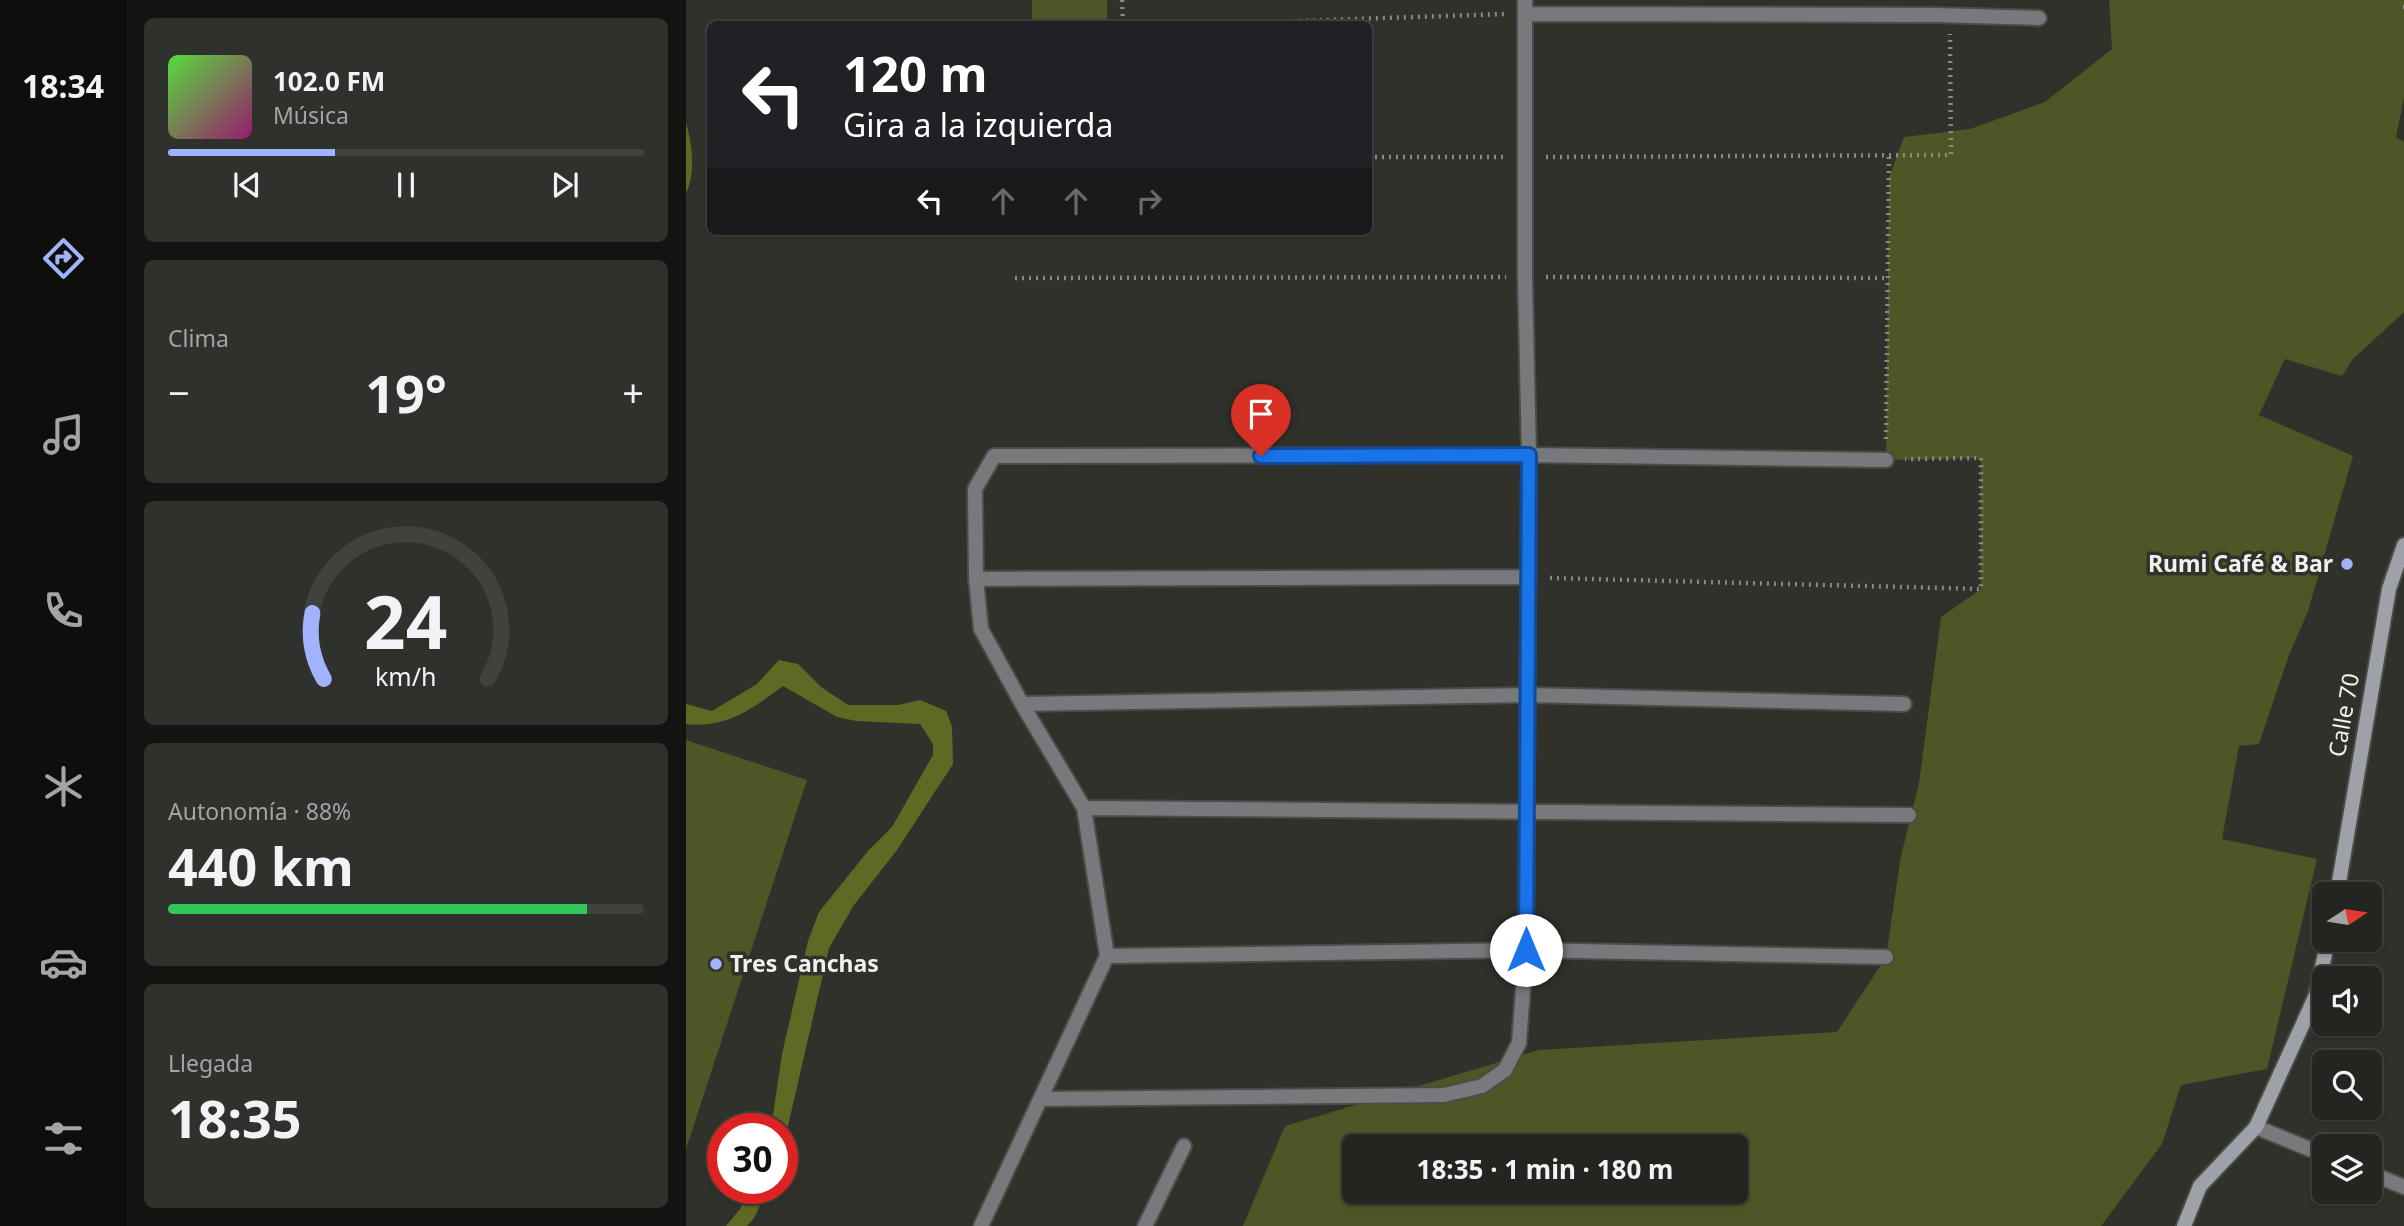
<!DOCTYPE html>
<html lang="es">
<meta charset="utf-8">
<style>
:root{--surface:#232520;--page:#2f312d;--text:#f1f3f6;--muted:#a3a5a5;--line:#40423e;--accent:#a1b3fd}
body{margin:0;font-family:"Noto Sans",sans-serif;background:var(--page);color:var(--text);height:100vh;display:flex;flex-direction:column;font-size:26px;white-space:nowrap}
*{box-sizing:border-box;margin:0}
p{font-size:23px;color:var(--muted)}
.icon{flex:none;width:38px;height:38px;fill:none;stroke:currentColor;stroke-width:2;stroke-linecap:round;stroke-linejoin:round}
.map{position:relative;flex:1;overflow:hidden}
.sheet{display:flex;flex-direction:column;gap:18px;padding:18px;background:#131412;width:560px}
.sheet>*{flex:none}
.top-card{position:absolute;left:21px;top:21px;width:665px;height:214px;border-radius:10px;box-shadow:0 2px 5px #0004,0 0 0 2px var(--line);background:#202124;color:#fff;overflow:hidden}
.needle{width:46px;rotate:78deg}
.fabs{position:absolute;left:1626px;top:882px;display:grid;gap:14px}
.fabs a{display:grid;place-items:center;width:70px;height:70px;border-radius:10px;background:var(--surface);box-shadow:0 2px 5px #0004,0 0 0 2px var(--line);font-size:35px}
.speed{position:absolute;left:21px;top:1113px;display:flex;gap:14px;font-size:35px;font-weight:700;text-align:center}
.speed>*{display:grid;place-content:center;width:91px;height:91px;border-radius:50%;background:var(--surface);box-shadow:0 2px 5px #0004,0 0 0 2px var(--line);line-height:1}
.speed .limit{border:10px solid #d22;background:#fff;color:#111}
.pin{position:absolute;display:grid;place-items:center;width:60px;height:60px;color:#fff;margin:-72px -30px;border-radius:50% 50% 50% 0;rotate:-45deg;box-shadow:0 0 7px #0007}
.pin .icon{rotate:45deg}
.me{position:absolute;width:77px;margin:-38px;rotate:0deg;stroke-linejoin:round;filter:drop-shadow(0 0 5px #0008)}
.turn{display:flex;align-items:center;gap:24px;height:147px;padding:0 21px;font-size:32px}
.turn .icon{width:91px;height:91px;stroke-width:2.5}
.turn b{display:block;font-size:49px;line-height:60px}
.lanes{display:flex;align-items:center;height:66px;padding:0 21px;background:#0003;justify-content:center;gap:35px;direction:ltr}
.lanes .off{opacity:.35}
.big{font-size:52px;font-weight:700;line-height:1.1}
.sheet .tile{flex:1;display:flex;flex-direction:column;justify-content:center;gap:10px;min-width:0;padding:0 24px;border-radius:10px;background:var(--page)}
.sheet .dial{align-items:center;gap:0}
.dial svg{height:182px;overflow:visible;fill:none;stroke:var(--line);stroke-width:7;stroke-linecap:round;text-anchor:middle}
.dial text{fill:var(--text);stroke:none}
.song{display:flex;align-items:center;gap:21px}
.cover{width:84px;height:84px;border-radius:10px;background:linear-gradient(135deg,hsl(110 70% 55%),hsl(320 70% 35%))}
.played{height:7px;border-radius:4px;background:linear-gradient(90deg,var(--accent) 35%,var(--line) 35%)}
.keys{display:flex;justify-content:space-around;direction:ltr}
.heat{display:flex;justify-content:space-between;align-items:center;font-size:38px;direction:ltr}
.charge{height:10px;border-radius:5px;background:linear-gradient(90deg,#34c759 88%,var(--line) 0)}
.trip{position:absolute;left:656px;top:1134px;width:406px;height:70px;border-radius:10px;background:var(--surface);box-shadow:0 2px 5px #0004,0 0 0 2px var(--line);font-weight:700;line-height:70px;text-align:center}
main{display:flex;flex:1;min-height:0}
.menu{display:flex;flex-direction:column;width:126px;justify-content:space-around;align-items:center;background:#0e0f0d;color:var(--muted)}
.menu .icon{width:49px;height:49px}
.menu .on{color:var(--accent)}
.menu b{font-size:32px;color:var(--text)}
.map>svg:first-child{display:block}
</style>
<main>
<nav class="menu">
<b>18:34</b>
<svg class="icon on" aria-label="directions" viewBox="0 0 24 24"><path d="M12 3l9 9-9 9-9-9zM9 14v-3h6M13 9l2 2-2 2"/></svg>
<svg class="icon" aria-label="music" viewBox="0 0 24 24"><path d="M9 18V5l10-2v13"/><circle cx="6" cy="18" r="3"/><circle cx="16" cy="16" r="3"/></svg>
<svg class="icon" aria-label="phone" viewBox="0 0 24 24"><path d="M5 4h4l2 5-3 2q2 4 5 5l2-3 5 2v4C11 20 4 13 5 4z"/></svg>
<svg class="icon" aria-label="climate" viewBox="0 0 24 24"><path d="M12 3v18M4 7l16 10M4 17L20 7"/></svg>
<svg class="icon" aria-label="car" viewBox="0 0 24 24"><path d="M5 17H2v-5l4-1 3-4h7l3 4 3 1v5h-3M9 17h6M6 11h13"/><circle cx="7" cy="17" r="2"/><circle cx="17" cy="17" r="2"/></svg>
<svg class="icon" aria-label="filters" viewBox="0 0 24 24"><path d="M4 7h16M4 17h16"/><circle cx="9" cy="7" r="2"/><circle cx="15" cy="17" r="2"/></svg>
</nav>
<section class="sheet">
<div class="tile">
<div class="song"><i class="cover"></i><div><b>102.0 FM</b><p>Música</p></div></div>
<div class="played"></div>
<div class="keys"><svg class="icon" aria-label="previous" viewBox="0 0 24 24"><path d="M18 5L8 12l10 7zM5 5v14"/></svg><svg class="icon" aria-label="pause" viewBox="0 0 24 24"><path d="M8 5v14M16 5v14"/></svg><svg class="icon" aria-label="next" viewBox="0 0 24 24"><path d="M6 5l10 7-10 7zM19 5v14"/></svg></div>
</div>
<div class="tile"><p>Clima</p>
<div class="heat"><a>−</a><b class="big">19°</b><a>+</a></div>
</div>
<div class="tile dial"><svg viewBox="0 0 100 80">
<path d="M14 69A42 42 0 1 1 86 69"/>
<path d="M14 69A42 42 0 0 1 9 40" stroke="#a1b3fd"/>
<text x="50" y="56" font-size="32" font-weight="700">24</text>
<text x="50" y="72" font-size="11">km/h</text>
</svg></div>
<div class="tile"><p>Autonomía · 88%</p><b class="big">440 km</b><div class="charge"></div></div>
<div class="tile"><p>Llegada</p><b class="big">18:35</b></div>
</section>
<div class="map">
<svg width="1718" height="1226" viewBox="0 0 1718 1226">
<rect width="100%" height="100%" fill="#2f312a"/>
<path fill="#4d5624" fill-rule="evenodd" d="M346 0H421V24H346Z
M1423 0H1718V97L1710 137 1718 142V312L1667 359 1656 376 1599 359 1573 415 1667 456 1622 611 1603 655 1573 744 1553 746 1536 839 1631 859 1581 1069 1495 1085 1476 1144 1415 1226H557L599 1126 853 1050 1151 1032 1200 957 1215 856 1233 783 1255 617 1295 589V458L1200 460 1203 178 1218 137 1284 129 1359 102 1426 49ZM668 1146H1050V1192H668Z
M0 740 121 780 0 1149Z"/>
<path fill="#5e6a24" d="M0 123C6 143 10 174 0 193Z
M93 660 112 664 135 687 162 705H212L234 700 260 711 266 727 267 764 211 850 168 905 143 948 96 1152V1129H85L96 1054 122 941 133 912 182 851 206 827 247 755V744L234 724 170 721 151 717 97 686C65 709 42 728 0 724V704L26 711 71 684Z
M64 1188H82L68 1218 61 1226H40L54 1209Z"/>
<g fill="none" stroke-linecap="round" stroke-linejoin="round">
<g stroke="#4a4c45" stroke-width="18">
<path id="street" d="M839 14 1249 15 1353 18
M290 579 841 577
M336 704 842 695 1218 704
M398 808 1223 815
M421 956 840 950 1200 957
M355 1099 758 1095 796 1086 819 1070 833 1043 840 950 843 455 839 277V0
M1570 1127 1638 1155
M1684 1173 1718 1187
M295 1226 421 956 398 808 336 704 295 629 290 579 289 489 308 456 843 455 1200 460
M459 1226 498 1146"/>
</g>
<g stroke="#4a4c45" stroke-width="18">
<path id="secondary" d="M1651 894 1703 589 1718 545
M1498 1226 1514 1186 1570 1127 1630 995 1642 940"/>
</g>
<path stroke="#888a84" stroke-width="4.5" stroke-dasharray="2 5" stroke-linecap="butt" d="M436 0 437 24
M1717 7H1718
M522 24 818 14
M682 157H820
M860 157 1265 155 1264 34
M860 277 1202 278
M329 278 820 277
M1200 439 1203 156
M864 578 1295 589V458L1219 459"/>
<use href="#street" stroke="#77797d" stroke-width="14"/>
<use href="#secondary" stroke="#9fa1a8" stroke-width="14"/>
</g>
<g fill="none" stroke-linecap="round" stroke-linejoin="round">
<g stroke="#114b97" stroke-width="18">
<path id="route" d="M575 456 843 455 840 950"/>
</g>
<use href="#route" stroke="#1a73e8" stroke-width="12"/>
</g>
<g fill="#a1b3fd" stroke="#2f312a" stroke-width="2.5">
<circle cx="1661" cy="564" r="7"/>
<circle cx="30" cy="964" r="7"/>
</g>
<g text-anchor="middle" stroke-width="7" stroke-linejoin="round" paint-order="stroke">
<g font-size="23" font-weight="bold" fill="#f0f1ec" stroke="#2f312a" text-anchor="end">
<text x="1647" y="572">Rumi Café &amp; Bar</text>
<text x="44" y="972" text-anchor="start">Tres Canchas</text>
</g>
<g font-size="23" fill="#f0f1ec" stroke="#2f312a">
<text transform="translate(1658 715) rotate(-80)" y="8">Calle 70</text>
</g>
</g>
</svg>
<div class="fabs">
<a><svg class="needle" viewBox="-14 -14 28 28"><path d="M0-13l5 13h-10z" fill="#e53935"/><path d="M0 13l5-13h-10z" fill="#a3a5a5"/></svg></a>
<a><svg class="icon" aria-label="sound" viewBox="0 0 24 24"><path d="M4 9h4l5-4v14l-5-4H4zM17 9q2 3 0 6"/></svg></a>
<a><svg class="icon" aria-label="search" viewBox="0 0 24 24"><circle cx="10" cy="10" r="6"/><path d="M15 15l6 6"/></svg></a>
<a><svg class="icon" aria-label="layers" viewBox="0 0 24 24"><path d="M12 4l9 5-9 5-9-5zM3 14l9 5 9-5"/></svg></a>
</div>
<div class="speed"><div class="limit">30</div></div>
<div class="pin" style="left:575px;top:456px;background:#d93025"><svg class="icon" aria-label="arrive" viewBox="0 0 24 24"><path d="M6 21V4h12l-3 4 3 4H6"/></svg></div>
<svg class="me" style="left:840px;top:950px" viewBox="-20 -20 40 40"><circle r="19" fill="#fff"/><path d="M0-13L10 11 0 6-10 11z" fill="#1a73e8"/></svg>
<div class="trip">18:35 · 1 min · 180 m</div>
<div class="top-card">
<div class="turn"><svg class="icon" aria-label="left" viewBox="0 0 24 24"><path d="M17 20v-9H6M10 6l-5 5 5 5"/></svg><div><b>120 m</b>Gira a la izquierda</div></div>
<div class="lanes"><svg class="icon" aria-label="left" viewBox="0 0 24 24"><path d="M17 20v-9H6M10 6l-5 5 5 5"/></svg><svg class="icon off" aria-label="ahead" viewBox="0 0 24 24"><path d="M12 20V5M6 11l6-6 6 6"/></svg><svg class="icon off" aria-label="ahead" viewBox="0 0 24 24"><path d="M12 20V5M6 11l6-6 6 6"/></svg><svg class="icon off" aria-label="right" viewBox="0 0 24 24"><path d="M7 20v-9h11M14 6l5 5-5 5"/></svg></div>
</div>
</div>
</main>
